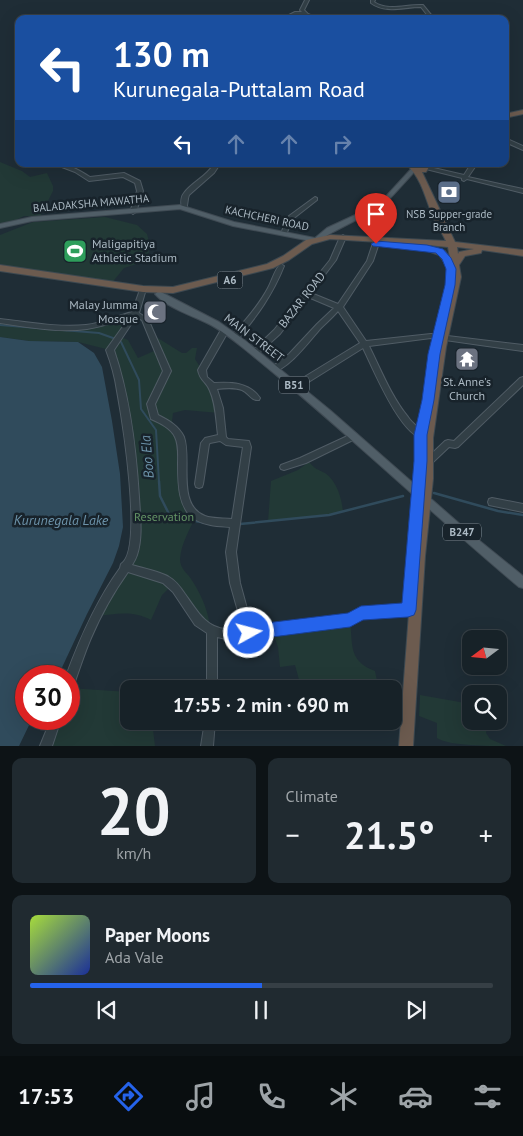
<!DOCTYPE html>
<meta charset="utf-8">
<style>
:root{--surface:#172228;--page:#202a30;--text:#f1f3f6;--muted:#9ea4a8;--line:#363f45;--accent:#2563eb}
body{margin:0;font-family:"PT Sans",sans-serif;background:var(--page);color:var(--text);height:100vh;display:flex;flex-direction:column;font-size:19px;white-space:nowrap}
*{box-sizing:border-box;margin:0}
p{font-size:16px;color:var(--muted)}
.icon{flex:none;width:28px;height:28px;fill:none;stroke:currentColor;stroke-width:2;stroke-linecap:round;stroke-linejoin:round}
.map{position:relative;height:746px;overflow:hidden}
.drawer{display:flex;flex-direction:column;gap:12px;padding:12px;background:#0d1316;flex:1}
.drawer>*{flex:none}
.banner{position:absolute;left:15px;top:15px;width:494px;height:152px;border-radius:10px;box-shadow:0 5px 20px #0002,0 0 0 1px var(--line);background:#1a4fa0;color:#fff;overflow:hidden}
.needle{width:32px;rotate:254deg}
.fabs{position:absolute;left:462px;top:630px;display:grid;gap:10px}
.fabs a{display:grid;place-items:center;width:45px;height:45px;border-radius:10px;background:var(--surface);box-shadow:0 5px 20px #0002,0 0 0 1px var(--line);font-size:25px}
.speed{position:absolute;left:15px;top:665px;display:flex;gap:10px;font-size:25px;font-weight:700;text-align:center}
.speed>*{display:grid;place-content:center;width:65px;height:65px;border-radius:50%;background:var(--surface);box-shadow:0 5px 20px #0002,0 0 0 1px var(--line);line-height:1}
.speed .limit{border:8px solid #d22;background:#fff;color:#111}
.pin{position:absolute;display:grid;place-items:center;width:42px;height:42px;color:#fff;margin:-51px -21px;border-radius:50% 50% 50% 0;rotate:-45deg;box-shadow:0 0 5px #0007}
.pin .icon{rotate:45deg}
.me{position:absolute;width:55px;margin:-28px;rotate:83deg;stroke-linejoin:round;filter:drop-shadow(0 0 4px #0008)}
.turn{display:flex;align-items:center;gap:18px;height:105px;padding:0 15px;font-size:22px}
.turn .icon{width:65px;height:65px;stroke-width:2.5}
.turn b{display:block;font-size:35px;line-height:42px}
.lanes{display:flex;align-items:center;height:48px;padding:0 15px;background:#0003;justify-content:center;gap:25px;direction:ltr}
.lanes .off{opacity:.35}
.big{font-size:38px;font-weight:800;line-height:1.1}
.drawer .tile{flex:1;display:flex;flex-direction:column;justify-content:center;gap:8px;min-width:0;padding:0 18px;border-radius:10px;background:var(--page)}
.drawer .dial{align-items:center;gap:0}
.dial b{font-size:65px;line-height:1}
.song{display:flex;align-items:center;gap:15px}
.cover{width:60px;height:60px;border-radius:8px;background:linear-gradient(135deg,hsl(80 70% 55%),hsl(230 70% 35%))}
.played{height:5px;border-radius:2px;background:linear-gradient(90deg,var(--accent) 50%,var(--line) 50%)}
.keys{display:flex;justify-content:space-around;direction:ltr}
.heat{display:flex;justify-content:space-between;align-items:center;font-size:28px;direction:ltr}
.drawer .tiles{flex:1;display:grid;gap:12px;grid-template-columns:1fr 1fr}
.tile:last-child{grid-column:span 2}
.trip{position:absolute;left:120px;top:680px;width:282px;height:50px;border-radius:10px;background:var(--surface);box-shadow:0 5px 20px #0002,0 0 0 1px var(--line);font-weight:800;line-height:50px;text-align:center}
.dock{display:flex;height:80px;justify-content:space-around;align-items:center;background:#090e10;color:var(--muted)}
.dock .icon{width:35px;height:35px}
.dock .selected{color:var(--accent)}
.dock b{font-size:22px;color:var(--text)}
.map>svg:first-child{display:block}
</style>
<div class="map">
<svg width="523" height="746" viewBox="0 0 523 746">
<rect width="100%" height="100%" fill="#1f2d36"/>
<path fill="#223936" d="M0 162 22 171 30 177 47 173 53 186V191L40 217 24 216 14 221 0 224Z
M105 217 137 225 147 234 150 245 148 256 140 263 124 268 111 284 49 274 0 264V235L33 222Z
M135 314 119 336 128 340 138 358 154 351 156 348 153 335 182 353H186L192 348H197L195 359 212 386 219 413 185 410 173 413 172 421 180 438 183 491 196 516C190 529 181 544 180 559 180 570 189 574 193 582 200 593 207 608 209 621L206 625 172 585 162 595 151 620C133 610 116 614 96 616L133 554 131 460 110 350 78 342 29 341 0 337V321L48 327H84Z
M309 462C316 470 317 469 325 473 337 481 342 499 343 512L268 522 271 481 298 470Z
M350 620C353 645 348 661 375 671L377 681C365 693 343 689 327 689L323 686 315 689 301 687 295 665 280 667 278 647 272 630Z
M69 688 129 692V721H152L155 746H46L56 719H69Z
M420 695 471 704V721H488L486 733 490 739 506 746C489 746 450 746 437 738V723L419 716Z"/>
<path fill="#304b5c" d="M0 337 29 341 78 342 94 353 102 367 112 421 120 474 123 527 119 546 113 563 87 614 58 676H26V719H32L19 746H0Z"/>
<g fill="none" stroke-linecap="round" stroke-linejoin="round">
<path stroke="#304b5c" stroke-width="2" d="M0 325 99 333 113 338
M121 342 139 380 141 409 156 430 159 482"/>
<path stroke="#304b5c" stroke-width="2.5" d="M159 481 160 496 170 516 211 524
M434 493 498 511 523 515
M240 524 329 515 403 496"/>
<g stroke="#505c65" stroke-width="2">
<path id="minor" d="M305 0H309L304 10 308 14 320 19C312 19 305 14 298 14 292 15 288 19 281 19L295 12H302L300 10Z
M371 0H375L374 2C389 12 406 4 423 5L432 16 429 19H424L428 16 421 7C403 7 386 14 371 3Z
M505 138 523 146V150L505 142Z
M54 164C67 163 79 170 90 177L124 173 140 181 143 191 136 212 133 214 130 212 137 191 135 183 123 177 89 181 75 172Z
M214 164H220L214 173 189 195C187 200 188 205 186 209H182C181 204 180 198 184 193 192 182 206 177 214 164Z
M405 164H412L416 166 413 168Z
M471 164H477L468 177 523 189V193L467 179 464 181 462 180V178L422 168 425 166 464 175Z
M315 197 317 198V200L294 218 286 234H282L281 233 289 216Z
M343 235 346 237 336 260 311 293 338 304 367 261 374 240 377 238 379 239 380 240 373 261 343 307 366 341 431 334 523 345V351L431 338 369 346C381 370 391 396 408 417 413 425 422 429 427 436L426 438C403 442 372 366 363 348L299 388H293L292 386 293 384 360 343 338 311C333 317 327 322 321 328 312 338 286 373 272 371L271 369 272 367 289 354 317 324 334 308 308 297 280 334 258 354 255 355 251 352 274 330 330 260 340 237Z
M281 264 284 266C273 294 257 316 238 339H232L231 337 232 335C246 320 259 305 268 288 272 281 275 268 281 264Z
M141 287H145L146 289 139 313 148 319 171 371 155 404 158 415C168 420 179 426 184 437 192 459 176 505 205 516 213 519 223 518 232 519L243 447 226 445 220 441 210 443 209 444 203 484 202 487 199 488 196 487 195 484 201 443 205 438 218 435C216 421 216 404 210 391 207 382 200 381 198 370L222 328H225L229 330 206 370 207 377 214 383C231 382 249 382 260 398L259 400C251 401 249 393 242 390 234 387 225 388 217 389L223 408 226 437 228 439 249 441 251 447 236 552 240 583 252 627 348 615 361 608 415 605 418 607 420 610 418 613 415 615 362 618 350 625 231 640 217 637V689H207V633L195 625 173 592 163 583 128 572C113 593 101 615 91 638 84 654 79 671 73 687L69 688V676H66C80 638 96 601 120 568L121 564C144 551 122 418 117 391 115 377 111 363 106 350L129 318C115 322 101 327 87 329 58 333 28 327 0 323V319C28 322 58 328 86 325 102 323 117 316 132 312ZM136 317 142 320 163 371 147 404 151 419C160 423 171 428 175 437 179 445 178 456 178 464 178 483 178 510 196 520 207 526 219 526 230 527L226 552 230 583 243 629C209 633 202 618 185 594 181 588 176 581 169 577 161 572 142 568 132 565 134 562 136 558 137 555 143 537 140 516 139 497 136 448 130 397 114 350Z
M523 377V385L458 447 455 448 449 447 430 465 427 466 424 465 423 463 424 461 445 441 448 440 454 441 520 378Z
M354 433 357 434 358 436 357 438 306 463 284 470 281 469 280 467 281 465 300 458Z
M492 498 523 504V512L489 505 488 502 489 499Z
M51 719H61L52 746H40Z
M205 721H215L213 746H201Z"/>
</g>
<g stroke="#3f4a53" stroke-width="2">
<path id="major" d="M414 167 416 168V170L383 206 333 232 316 242 233 226 180 209 32 221 0 228V224L32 217 180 205 234 222 315 238 327 228 379 204 412 168Z
M159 291 219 322 247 342 331 411 470 533 523 576V588L519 587C425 508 337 423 242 347 232 339 222 331 211 325 194 316 167 308 155 294Z"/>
</g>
<g stroke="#3d4951" stroke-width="2">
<path id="highway" d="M523 110V114L505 118V114Z
M413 164H424L429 167 426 172H422L455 242 523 250V256L482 250 481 253 465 256 459 265 461 277 446 347 433 438V479L425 556 413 746H399L414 547 410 546 408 542 415 461V435L420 417 426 416 436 347 453 277 451 266H447L439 255 425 250 424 248 428 245 330 239 312 244 289 260 273 268 173 293 143 292 0 271V265L143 286 173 287 267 264 283 256 306 240 330 235 446 241C442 233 437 225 433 217 426 200 422 180 409 167ZM428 245 448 247 450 258 445 251ZM457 247 474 249 459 252 458 254Z"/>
</g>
<use href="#minor" fill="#323f46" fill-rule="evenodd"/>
<use href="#major" fill="#505e67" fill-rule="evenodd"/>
<use href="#highway" fill="#6c5b4f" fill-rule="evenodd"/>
</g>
<path fill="#2563eb" stroke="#184099" d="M376 241 427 245 443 249 451 258 456 269 455 285 440 354 434 400 427 435V461L416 610 414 615 408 617 363 620 350 627 249 640 243 638 241 633 243 627 249 625 348 613 361 606 402 603 414 461V435L422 400 428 354 445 285 446 269 442 259 436 253 373 246 371 244Z"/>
<defs>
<g id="bank-square" transform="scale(1.25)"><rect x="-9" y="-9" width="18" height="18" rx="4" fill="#5c6f8a" stroke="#18232b"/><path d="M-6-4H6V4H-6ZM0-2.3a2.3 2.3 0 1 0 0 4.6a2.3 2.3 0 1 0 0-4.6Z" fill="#fff"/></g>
<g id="stadium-square" transform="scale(1.25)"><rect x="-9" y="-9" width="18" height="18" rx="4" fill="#2e9e5b" stroke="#18232b"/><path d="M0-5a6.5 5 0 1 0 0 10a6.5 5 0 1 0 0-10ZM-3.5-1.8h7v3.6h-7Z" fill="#fff"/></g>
<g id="mosque-square" transform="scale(1.25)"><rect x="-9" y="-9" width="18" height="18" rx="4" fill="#6b7280" stroke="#18232b"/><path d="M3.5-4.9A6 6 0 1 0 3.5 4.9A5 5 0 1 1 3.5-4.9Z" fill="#fff"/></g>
<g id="temple-square" transform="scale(1.25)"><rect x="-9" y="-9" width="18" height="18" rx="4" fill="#6b7280" stroke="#18232b"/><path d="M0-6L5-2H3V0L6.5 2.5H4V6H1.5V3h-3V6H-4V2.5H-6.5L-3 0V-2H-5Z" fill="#fff"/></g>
</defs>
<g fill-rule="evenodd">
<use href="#bank-square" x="449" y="192"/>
<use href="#stadium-square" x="75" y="251"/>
<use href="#mosque-square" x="155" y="312"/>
<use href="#temple-square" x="467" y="359"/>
</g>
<g text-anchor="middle" stroke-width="5" stroke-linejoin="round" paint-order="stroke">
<g font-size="11" fill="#acbac4" stroke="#18232b">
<text transform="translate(91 203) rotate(-5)" y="4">BALADAKSHA MAWATHA</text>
<text transform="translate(267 218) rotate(12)" y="4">KACHCHERI ROAD</text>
</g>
<g font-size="11" fill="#acbac4" stroke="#18232b">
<text x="449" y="218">NSB Supper-grade<tspan x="449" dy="13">Branch</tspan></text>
</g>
<g fill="#18232b" stroke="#808d96" stroke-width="1">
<rect x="217.5" y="271.5" width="25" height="17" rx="4"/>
<rect x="279" y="376.5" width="30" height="17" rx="4"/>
<rect x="443" y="523.5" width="38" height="17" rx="4"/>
</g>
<g font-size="11" font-weight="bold" fill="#acbac4">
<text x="230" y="284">A6</text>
<text x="294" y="389">B51</text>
<text x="462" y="536">B247</text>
</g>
<g font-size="12" fill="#acbac4" stroke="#18232b" text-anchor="start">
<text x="92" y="248">Maligapitiya<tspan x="92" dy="14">Athletic Stadium</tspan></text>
<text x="138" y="309" text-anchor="end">Malay Jumma<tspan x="138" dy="14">Mosque</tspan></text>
<text x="467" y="386" text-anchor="middle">St. Anne's<tspan x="467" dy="14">Church</tspan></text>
</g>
<g font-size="12" fill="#acbac4" stroke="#18232b">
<text transform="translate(302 300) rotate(-52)" y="4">BAZAR ROAD</text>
<text transform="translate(254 338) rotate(37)" y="4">MAIN STREET</text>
</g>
<g font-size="12" fill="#649465" stroke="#18232b">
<text x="164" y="521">Reservation</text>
</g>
<g font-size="14" font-style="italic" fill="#6c92a9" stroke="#18232b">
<text transform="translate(147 457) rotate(-95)" y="5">Boo Ela</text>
<text x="61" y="525">Kurunegala Lake</text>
</g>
</g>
</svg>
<div class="fabs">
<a><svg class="needle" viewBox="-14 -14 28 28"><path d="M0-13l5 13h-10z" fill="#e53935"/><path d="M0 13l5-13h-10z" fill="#9ea4a8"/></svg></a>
<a><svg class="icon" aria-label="search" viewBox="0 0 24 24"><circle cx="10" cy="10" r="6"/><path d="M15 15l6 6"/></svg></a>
</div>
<div class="speed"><div class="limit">30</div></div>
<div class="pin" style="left:376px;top:244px;background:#d93025"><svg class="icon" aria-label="arrive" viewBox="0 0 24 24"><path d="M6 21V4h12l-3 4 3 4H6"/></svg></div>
<svg class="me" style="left:249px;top:633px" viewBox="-20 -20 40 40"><circle r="17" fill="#2563eb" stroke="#fff" stroke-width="3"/><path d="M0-11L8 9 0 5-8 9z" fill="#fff"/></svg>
<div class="trip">17:55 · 2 min · 690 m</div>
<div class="banner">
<div class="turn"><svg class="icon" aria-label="left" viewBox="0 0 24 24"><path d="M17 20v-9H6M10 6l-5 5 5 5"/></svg><div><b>130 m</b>Kurunegala-Puttalam Road</div></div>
<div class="lanes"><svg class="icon" aria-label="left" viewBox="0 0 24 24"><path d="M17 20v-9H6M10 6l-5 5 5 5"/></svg><svg class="icon off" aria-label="ahead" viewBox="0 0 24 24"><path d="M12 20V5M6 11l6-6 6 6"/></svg><svg class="icon off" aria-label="ahead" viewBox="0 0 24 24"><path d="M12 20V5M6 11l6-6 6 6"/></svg><svg class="icon off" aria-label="right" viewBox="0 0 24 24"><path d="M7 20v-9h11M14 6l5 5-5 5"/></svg></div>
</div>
</div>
<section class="drawer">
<div class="tiles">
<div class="tile dial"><b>20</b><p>km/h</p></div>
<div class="tile"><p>Climate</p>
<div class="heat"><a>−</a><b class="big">21.5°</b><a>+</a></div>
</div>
<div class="tile">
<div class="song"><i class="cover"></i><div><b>Paper Moons</b><p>Ada Vale</p></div></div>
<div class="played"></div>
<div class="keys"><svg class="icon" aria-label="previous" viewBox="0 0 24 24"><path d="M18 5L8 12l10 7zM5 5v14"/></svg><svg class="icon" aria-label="pause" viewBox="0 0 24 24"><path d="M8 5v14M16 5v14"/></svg><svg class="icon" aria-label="next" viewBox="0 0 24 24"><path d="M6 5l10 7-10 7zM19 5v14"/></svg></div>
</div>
</div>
</section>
<nav class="dock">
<b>17:53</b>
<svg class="icon selected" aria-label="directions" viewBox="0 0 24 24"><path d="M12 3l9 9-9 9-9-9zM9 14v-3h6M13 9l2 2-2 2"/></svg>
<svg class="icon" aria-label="music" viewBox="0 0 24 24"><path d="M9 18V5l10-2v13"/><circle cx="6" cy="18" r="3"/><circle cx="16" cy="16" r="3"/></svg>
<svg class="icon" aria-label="phone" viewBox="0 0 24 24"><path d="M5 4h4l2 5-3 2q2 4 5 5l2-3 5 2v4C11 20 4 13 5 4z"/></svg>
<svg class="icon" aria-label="climate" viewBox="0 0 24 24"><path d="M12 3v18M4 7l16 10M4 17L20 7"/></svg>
<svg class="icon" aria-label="car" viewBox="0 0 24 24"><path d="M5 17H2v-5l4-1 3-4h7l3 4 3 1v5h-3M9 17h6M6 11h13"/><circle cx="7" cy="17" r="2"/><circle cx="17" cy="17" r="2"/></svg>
<svg class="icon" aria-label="filters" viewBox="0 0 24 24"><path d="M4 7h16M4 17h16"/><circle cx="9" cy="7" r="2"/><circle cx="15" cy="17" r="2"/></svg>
</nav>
